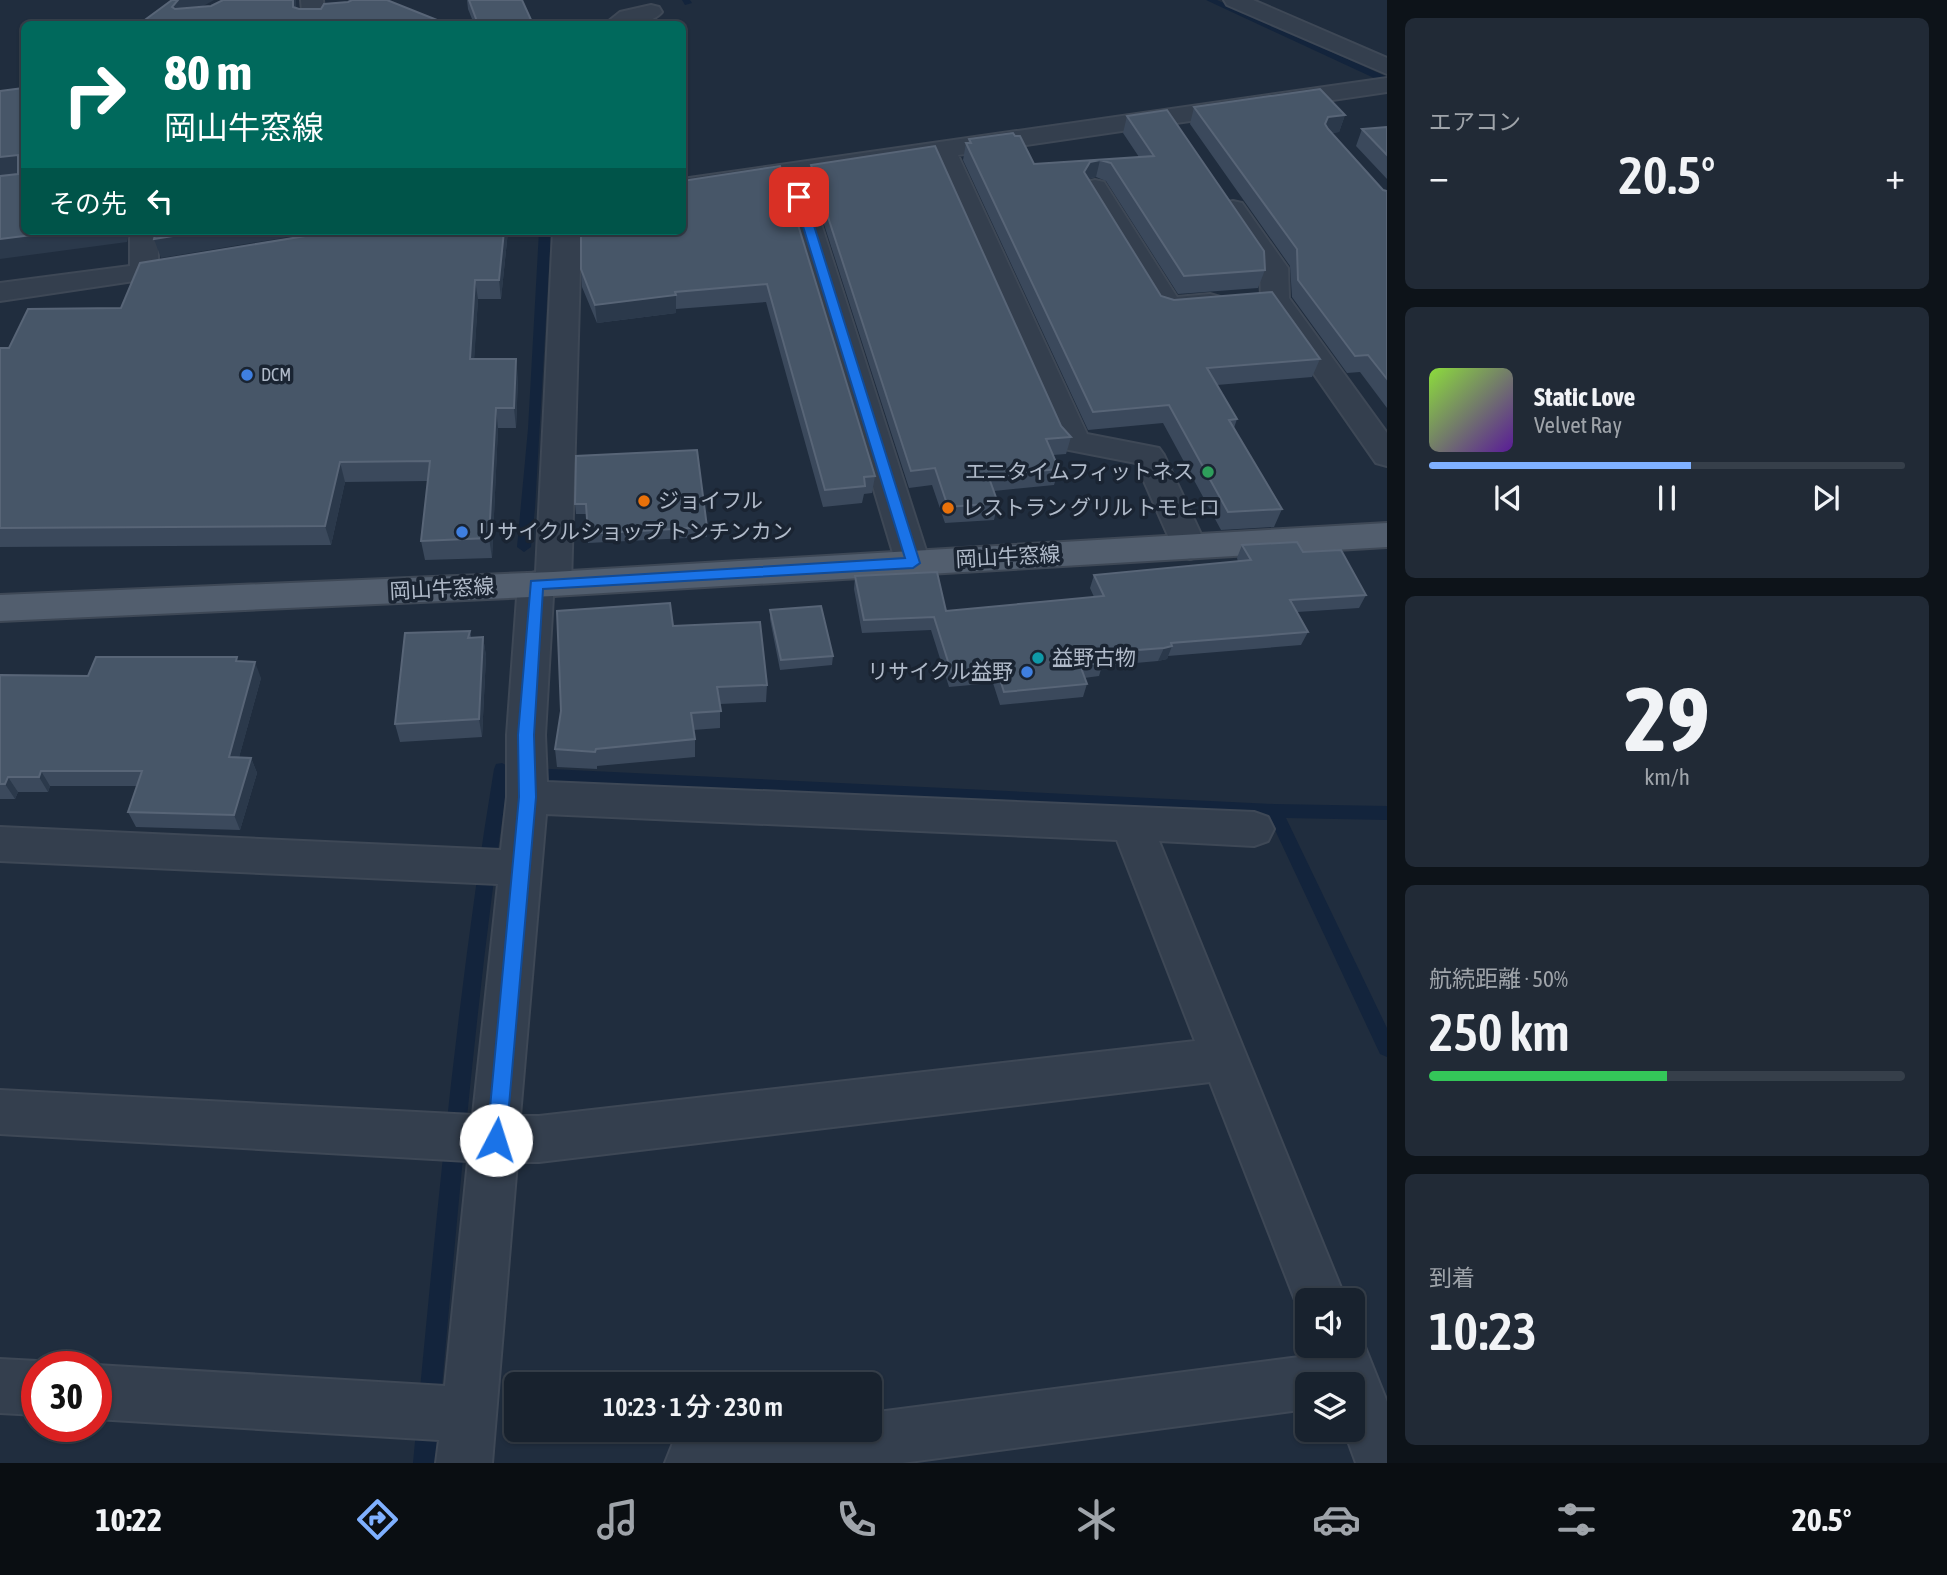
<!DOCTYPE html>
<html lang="ja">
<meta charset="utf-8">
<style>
:root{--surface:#18222e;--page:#212a36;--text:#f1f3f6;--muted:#9fa4aa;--line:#363f4a;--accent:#7fb0ff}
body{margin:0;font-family:"Asap Condensed","Noto Sans JP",sans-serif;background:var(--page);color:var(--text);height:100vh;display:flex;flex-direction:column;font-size:26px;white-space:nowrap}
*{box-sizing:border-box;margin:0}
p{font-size:23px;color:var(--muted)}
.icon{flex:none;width:38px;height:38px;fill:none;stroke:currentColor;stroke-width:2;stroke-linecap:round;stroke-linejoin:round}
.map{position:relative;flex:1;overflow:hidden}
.details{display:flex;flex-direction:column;gap:18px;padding:18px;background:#0d1319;width:560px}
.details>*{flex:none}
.hud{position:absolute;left:21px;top:21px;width:665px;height:214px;border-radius:10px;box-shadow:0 2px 5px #0004,0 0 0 2px var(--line);background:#00695c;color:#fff;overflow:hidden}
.buttons{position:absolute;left:1295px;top:1288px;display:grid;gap:14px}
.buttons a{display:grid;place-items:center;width:70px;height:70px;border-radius:10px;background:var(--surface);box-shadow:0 2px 5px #0004,0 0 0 2px var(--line);font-size:35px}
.speed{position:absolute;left:21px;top:1351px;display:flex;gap:14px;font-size:35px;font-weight:700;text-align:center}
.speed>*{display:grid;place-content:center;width:91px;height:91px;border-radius:50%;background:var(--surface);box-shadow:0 2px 5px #0004,0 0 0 2px var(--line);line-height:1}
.speed .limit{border:10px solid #d22;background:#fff;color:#111}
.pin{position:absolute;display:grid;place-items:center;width:60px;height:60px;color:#fff;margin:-30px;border-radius:14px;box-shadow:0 4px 10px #0006}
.me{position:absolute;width:77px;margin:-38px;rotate:5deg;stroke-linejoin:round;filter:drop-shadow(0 0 5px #0008)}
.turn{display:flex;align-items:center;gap:24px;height:147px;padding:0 28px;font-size:32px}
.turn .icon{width:91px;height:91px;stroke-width:2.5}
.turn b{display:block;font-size:49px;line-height:60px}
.then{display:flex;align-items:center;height:66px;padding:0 28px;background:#0003;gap:14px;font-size:26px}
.big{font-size:52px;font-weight:600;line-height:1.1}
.details .card{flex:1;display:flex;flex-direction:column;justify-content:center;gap:10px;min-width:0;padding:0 24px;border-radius:10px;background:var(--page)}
.details .dial{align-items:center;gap:0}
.dial b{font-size:91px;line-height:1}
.song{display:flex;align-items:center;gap:21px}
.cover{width:84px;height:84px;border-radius:10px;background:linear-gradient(135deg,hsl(90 70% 55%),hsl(270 70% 35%))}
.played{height:7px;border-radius:4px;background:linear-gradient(90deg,var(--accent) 55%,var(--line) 55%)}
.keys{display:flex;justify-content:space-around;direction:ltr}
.heat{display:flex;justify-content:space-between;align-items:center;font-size:38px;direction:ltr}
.charge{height:10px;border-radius:5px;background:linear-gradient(90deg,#34c759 50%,var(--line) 0)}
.trip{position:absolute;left:504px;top:1372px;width:378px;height:70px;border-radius:10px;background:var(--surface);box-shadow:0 2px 5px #0004,0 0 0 2px var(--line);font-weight:600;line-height:70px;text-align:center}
.dock{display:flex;height:112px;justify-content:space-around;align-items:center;background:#0a0e12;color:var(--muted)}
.dock .icon{width:49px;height:49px}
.dock .on{color:var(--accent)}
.dock b{font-size:32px;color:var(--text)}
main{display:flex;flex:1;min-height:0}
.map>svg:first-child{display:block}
</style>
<main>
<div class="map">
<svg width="1387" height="1463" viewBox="0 0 1387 1463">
<rect width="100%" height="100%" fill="#202d3e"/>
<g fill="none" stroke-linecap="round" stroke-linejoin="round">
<path fill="#13243c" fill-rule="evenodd" d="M682 0H690L692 3 685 5Z
M1206 0H1217L1387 77V84Z
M539 231H551L535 508 531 547 524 552 517 547 528 429Z
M502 763 509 767 1274 804 1387 806V820L1286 818 1387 1028V1057L1380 1054 1269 817 508 780C474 1006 456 1235 435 1463H413C435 1231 456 999 494 769L496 764Z"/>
<g stroke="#3e4856" stroke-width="4">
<path id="minor" d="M301 0H323L325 24H303Z
M1224 0H1253L1387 58V74L1227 5Z
M651 5 659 7 662 12C652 25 620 25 605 24L620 12Z
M1387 78V92L958 155 1087 434 1159 448 1164 455 1207 547 1202 555 1190 559 1178 555 1173 547 1136 463 1064 449 1059 442 934 158 806 177 930 563 925 572 913 575 901 572 896 563 781 180 682 195V179Z
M1095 180 1104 182 1177 297 1210 294 1220 297 1224 303 1220 309 1168 315 1158 312 1082 188 1086 182Z
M1233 201 1242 203 1288 268 1289 298 1387 433V466L1376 463 1261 298 1260 268 1220 209 1224 203Z
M130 231H158V272L154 278 0 301V283L130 266Z
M553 231H581L571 584 565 593 553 596 545 735 547 782 1254 812 1268 817 1274 829 1268 841 1254 846 1159 841 1346 1300H1307V1320L1302 1318 1210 1082 539 1162H517L492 1463H436L439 1440 96 1419V1367H92L96 1365 445 1386 468 1161 0 1134V1090L473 1115 498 884 0 861V827L501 850 507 797V735L518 584 524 575 536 572ZM546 814 1117 840 1195 1041 539 1116H520Z
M1353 1326 1357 1327 1387 1402V1463H1356L1344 1430H1353V1384H1307V1409L902 1463H665L673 1443C730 1420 809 1430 870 1430V1413L1315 1355 1312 1346H1353Z
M0 1359 37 1361 50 1367H37V1415L0 1413Z"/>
</g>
<g stroke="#3e4856" stroke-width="4">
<path id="primary" d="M1387 523V547L553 596 0 621V595L553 572Z"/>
</g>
<use href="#minor" fill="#343f4e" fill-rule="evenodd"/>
<use href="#primary" fill="#525e6e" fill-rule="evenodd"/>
</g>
<path fill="#3b495c" d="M467 0H522L533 24H474L468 9Z
M1194 107 1345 115 1339 132 1331 133 1383 190 1387 191V408L1360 372 1347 373 1292 297 1290 266 1190 124Z
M1127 116 1265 270 1258 288 1178 294 1106 181 1096 177 1088 179 1161 296 1320 359 1312 377 1217 385 1237 419 1234 428 1282 509 1274 527 1221 530 1163 423 1088 430 963 160 966 143H968L969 139 1034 164 1139 157 1123 133Z
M1387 127V179L1356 146 1362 129Z
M811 165 1071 437 1066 454 1053 455 1059 469 1054 485 994 491 998 503 994 520 945 523 932 485 909 488 810 181Z
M780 166 875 476 872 493 864 494 862 503 823 507 766 302 676 309V313L597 323 582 287 581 269Z
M508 231 501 299H478L474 359 518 378 516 428H498L492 558 425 560 421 541 428 481 345 482 331 545 0 547V348H9L121 308Z
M576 456 707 527V537L588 543 587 514H576L575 504Z
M1242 545 1303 552 1366 595 1359 608 1297 612 1308 632 1301 645 1168 656 1167 659 1158 661 1102 666 1099 676 1084 678 1087 684 1083 697 1000 705 993 683 949 687 931 630 862 633 854 589 855 576 946 611 1094 597 1090 588 1094 575 1238 562 1237 558Z
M770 610 833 656 832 665 780 670 770 619Z
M673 626 767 685 766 702 720 704V728L693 730 695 739V757L597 766V769L557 767 555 749Z
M470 631 471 637H483L486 656 482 737 400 742 395 724Z
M239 661 261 678 239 757 251 758 257 773 240 830 136 827 128 812 137 786H50L48 792H18L15 799H0V675L88 676Z"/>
<path fill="#2b394b" d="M178 0H214L182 18 172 7Z
M293 0H296L297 24 293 7Z
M1345 115 1339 132 1322 134 1328 117Z
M18 155 24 173 0 176V157Z
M1100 160 1096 177 1085 179 1084 172 1090 162Z
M64 231H130L127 242 0 259V239Z
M204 231H325L161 258 154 239Z
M504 231H508L501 299 499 280Z
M475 280 478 299 473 379 470 359Z
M676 295V313L597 323 595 305Z
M516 359 518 378 516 428 514 408Z
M496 408 498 428 492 558 489 538Z
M340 462 345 482 331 545 325 526Z
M483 637 486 656 482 737 479 719Z
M1172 646 1167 659 1158 661 1164 648Z
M255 662 261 678 235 772 229 757Z
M251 758 257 773 240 830 234 815Z
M41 771 50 786 48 792 39 777Z
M8 777 18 792 15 799 5 784Z"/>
<path fill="#475668" stroke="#586577" stroke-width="2" d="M172 0H178L172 7 175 9 211 6 223 0H293V7L299 9H321L324 4 348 2 352 0H387L447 24H126L142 22Z
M469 0H522L532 22 515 24H478Z
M24 88V231H64L0 239V176L18 174V155L0 157V91Z
M1320 89 1345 115 1328 117 1325 124 1328 129 1383 190 1387 191V379L1368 355 1355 356 1298 280 1297 249 1194 107Z
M1167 110 1264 251 1265 270 1184 276 1111 163 1100 160 1090 162 1084 172 1161 296 1174 300 1272 292 1320 359 1207 368 1237 419 1229 420 1282 509 1228 512 1169 405 1093 412 966 143H971L969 139 1013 133 1015 136H1020L1034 164 1154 156 1127 116Z
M1387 127V155L1362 129Z
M935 146 1061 426 1071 437 1046 439 1059 469 988 475 998 503 948 507 935 468 911 471 811 165Z
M780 166 875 476 864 477 865 486 825 490 767 284 675 292 676 295 595 305 581 269V231H682V181Z
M156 231H204L154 239Z
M336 231H504L499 280H475L470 359H516L514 408H496L489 538 421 541 430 461 340 462 325 526 0 528V348H9L28 309 121 308 140 263Z
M697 450 707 527 588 534 586 504H575L576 456Z
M1297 542 1303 552 1341 550 1366 595 1290 600 1308 632 1171 643 1172 646 1164 648 1099 653 1103 663 1080 665 1087 684 1004 692 997 670 952 674 934 617 864 620 855 576 937 572 946 611 1104 596 1094 575 1251 560 1242 545Z
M670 603 673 626 760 622 767 685 717 687 721 711 691 713 695 739 596 749 595 752 555 749 561 711 557 611Z
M821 606 833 656 781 660 770 610Z
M470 631 468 638 483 637 479 719 395 724 405 633Z
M96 657H237L236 661 255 662 229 757 251 758 234 815 128 812 142 771H41L39 777H8L5 784H0V675L88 676Z"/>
<path fill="#1a73e8" stroke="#114b97" stroke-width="2" d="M799 194 805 197 920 563 913 568 543 589 534 735 536 797 506 1140 503 1146 496 1149 489 1146 487 1140 519 797 518 735 531 581 905 558 794 197Z"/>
<g fill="#3f7fe0" stroke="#1a2432" stroke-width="2.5">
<circle cx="247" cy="375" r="7"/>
<circle cx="462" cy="532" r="7"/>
<circle cx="1027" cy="672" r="7"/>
</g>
<circle fill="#2e9e5b" stroke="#1a2432" stroke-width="2.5" cx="1208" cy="472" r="7"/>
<g fill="#e8710a" stroke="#1a2432" stroke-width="2.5">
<circle cx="644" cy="501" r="7"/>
<circle cx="948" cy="508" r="7"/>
</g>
<circle fill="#0f9aa8" stroke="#1a2432" stroke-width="2.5" cx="1038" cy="658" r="7"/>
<g text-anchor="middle" stroke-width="7" stroke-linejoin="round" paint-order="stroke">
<g font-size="18" fill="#b0bac9" stroke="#1a2432" text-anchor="start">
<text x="261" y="381">DCM</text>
</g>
<g font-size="21" fill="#b0bac9" stroke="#1a2432" text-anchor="start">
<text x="1194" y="479" text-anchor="end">エニタイムフィットネス</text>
<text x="658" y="508">ジョイフル</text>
<text x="962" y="515">レストラン グリル トモヒロ</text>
<text x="476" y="539">リサイクルショップ トンチンカン</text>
<text x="1052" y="665">益野古物</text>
<text x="1013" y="679" text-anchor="end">リサイクル益野</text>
</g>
<g font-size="21" fill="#b0bac9" stroke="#1a2432">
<text transform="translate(1008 557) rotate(-3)" y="7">岡山牛窓線</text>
<text transform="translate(442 589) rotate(-3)" y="7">岡山牛窓線</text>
</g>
</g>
</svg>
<div class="buttons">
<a><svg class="icon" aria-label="sound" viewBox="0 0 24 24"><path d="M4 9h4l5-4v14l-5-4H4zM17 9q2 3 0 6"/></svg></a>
<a><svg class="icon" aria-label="layers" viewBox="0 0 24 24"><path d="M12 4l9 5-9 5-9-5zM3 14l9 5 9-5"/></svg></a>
</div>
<div class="speed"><div class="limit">30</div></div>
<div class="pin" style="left:799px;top:197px;background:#d93025"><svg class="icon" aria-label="arrive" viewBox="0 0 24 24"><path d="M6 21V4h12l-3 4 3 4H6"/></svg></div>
<svg class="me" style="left:496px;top:1140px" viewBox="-20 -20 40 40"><circle r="19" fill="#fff"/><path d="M0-13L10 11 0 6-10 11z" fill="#1a73e8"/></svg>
<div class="trip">10:23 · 1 分 · 230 m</div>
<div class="hud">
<div class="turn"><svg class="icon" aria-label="right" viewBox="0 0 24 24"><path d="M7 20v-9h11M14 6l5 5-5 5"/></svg><div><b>80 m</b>岡山牛窓線</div></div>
<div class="then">その先<svg class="icon" aria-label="left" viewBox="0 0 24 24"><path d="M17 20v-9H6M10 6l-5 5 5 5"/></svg></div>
</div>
</div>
<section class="details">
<div class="card"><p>エアコン</p>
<div class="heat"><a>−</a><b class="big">20.5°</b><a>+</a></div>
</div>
<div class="card">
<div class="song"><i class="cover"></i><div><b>Static Love</b><p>Velvet Ray</p></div></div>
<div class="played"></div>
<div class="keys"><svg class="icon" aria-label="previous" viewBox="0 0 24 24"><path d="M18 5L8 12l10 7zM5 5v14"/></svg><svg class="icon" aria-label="pause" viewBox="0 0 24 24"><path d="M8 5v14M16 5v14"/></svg><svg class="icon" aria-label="next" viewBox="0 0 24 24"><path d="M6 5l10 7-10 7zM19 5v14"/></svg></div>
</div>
<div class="card dial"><b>29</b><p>km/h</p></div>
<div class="card"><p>航続距離 · 50%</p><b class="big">250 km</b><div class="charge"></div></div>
<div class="card"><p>到着</p><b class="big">10:23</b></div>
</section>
</main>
<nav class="dock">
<b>10:22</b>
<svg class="icon on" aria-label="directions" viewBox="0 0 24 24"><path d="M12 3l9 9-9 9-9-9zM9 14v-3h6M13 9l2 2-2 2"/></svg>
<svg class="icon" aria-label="music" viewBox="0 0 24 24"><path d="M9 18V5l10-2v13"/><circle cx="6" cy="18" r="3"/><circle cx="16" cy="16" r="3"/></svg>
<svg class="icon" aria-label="phone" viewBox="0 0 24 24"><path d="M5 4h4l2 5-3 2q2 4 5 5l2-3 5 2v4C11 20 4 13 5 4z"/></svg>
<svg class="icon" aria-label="climate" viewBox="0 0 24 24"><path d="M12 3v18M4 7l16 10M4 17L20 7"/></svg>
<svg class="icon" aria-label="car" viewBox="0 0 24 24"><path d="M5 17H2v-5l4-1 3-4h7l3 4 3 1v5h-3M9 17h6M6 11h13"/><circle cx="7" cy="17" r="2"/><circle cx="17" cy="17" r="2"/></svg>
<svg class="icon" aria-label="filters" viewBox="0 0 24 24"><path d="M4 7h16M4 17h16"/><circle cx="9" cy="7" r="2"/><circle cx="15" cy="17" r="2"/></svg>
<b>20.5°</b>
</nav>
